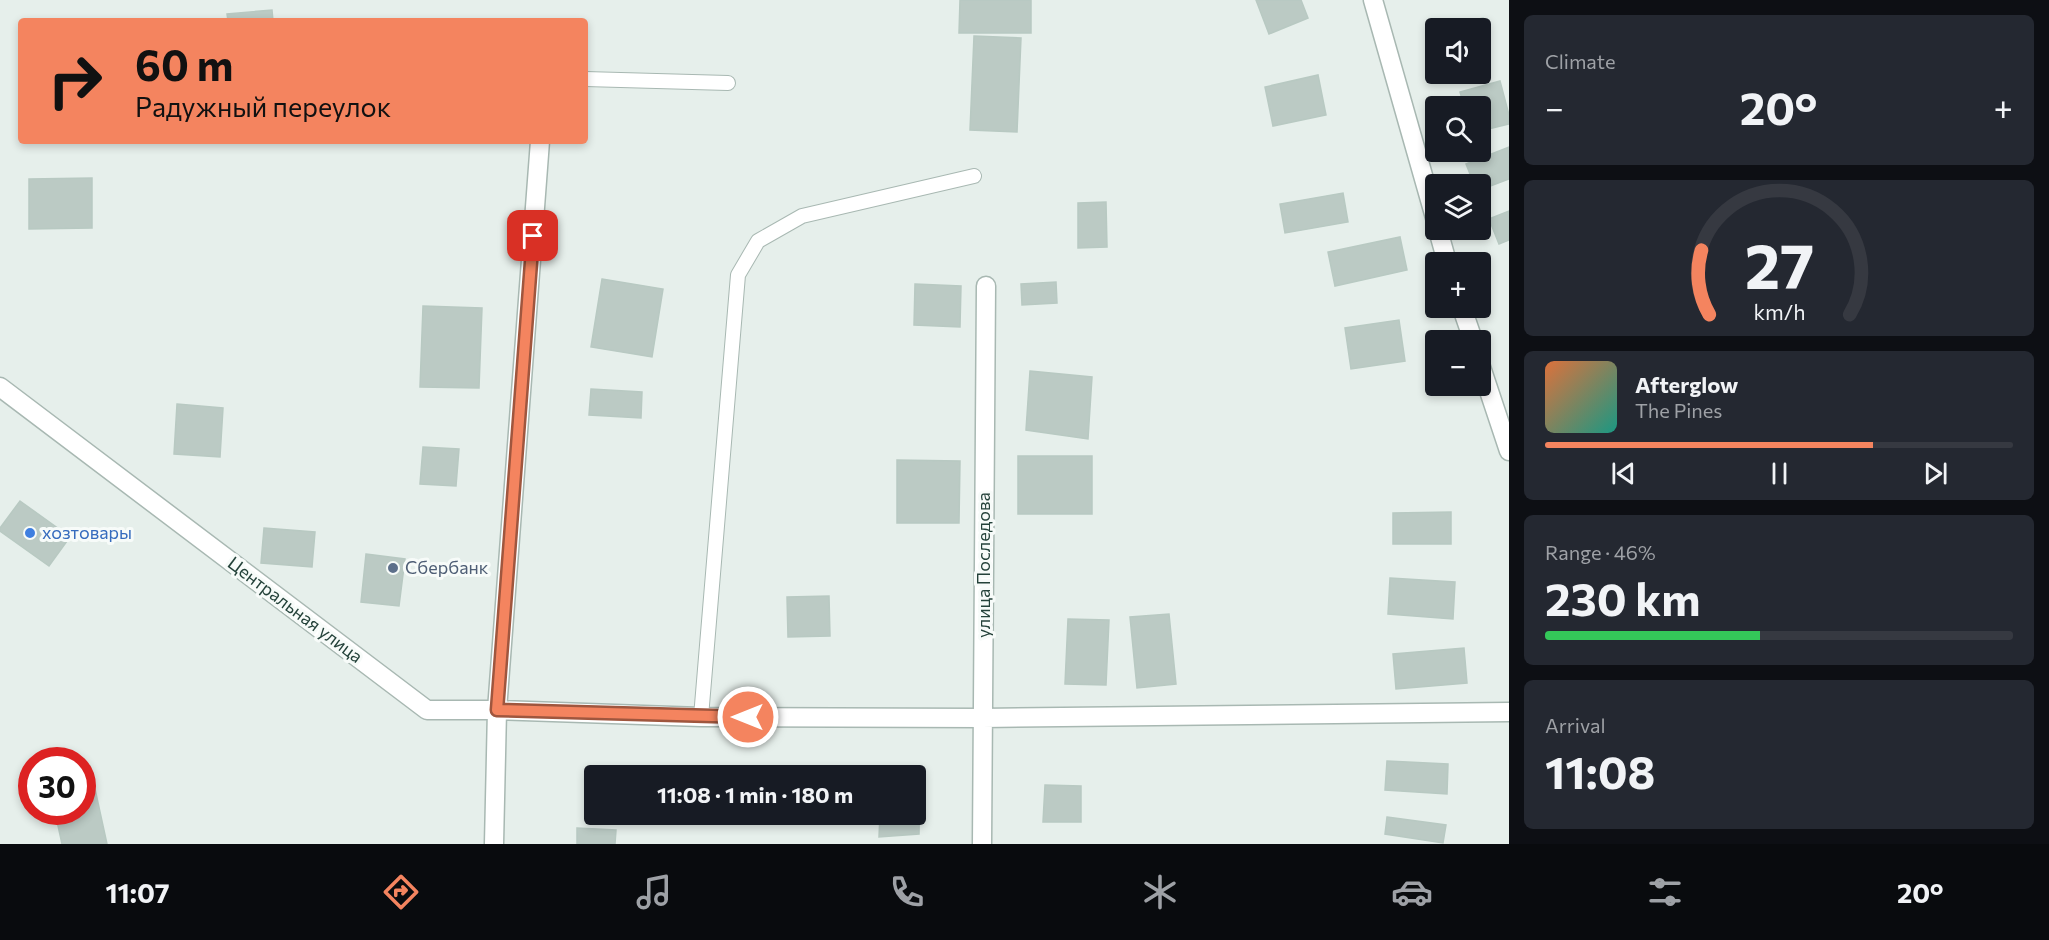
<!DOCTYPE html>
<meta charset="utf-8">
<style>
:root{--surface:#171b24;--page:#242831;--text:#f1f3f6;--muted:#9ea1a6;--line:#363941;--accent:#f4845f}
body{margin:0;font-family:Commissioner,sans-serif;background:var(--page);color:var(--text);height:100vh;display:flex;flex-direction:column;font-size:22px;white-space:nowrap}
*{box-sizing:border-box;margin:0}
p{font-size:20px;color:var(--muted)}
.icon{flex:none;width:33px;height:33px;fill:none;stroke:currentColor;stroke-width:2;stroke-linecap:round;stroke-linejoin:round}
.map{position:relative;flex:1;overflow:hidden}
.panel{display:flex;flex-direction:column;gap:15px;padding:15px;background:#0d0f14;width:540px}
.panel>*{flex:none}
.hud{position:absolute;left:18px;top:18px;width:570px;height:126px;border-radius:6px;box-shadow:0 3px 9px #0003;background:#f4845f;color:#111;overflow:hidden}
.controls{position:absolute;left:1425px;top:18px;display:grid;gap:12px}
.controls a{display:grid;place-items:center;width:66px;height:66px;border-radius:6px;background:var(--surface);box-shadow:0 3px 9px #0003;font-size:30px}
.speed{position:absolute;left:18px;top:747px;display:flex;gap:12px;font-size:30px;font-weight:700;text-align:center}
.speed>*{display:grid;place-content:center;width:78px;height:78px;border-radius:50%;background:var(--surface);box-shadow:0 3px 9px #0003;line-height:1}
.speed .limit{border:9px solid #d22;background:#fff;color:#111}
.pin{position:absolute;display:grid;place-items:center;width:51px;height:51px;color:#fff;margin:-26px;border-radius:12px;box-shadow:0 3px 9px #0006}
.me{position:absolute;width:66px;margin:-33px;rotate:270deg;stroke-linejoin:round;filter:drop-shadow(0 0 4px #0008)}
.turn{display:flex;align-items:center;gap:21px;height:126px;padding:0 18px;font-size:27px}
.turn .icon{width:78px;height:78px;stroke-width:2.5}
.turn b{display:block;font-size:42px;line-height:51px}
.big{font-size:45px;font-weight:700;line-height:1.1}
.panel .card{flex:1;display:flex;flex-direction:column;justify-content:center;gap:9px;min-width:0;padding:0 21px;border-radius:9px;background:var(--page)}
.panel .dial{align-items:center;gap:0}
.dial svg{height:156px;overflow:visible;fill:none;stroke:var(--line);stroke-width:7;stroke-linecap:round;text-anchor:middle}
.dial text{fill:var(--text);stroke:none}
.song{display:flex;align-items:center;gap:18px}
.cover{width:72px;height:72px;border-radius:9px;background:linear-gradient(135deg,hsl(20 70% 55%),hsl(170 70% 35%))}
.played{height:6px;border-radius:3px;background:linear-gradient(90deg,var(--accent) 70%,var(--line) 70%)}
.keys{display:flex;justify-content:space-around;direction:ltr}
.heat{display:flex;justify-content:space-between;align-items:center;font-size:33px;direction:ltr}
.charge{height:9px;border-radius:4px;background:linear-gradient(90deg,#34c759 46%,var(--line) 0)}
.trip{position:absolute;left:584px;top:765px;width:342px;height:60px;border-radius:6px;background:var(--surface);box-shadow:0 3px 9px #0003;font-weight:700;line-height:60px;text-align:center}
.tab-bar{display:flex;height:96px;justify-content:space-around;align-items:center;background:#090b0e;color:var(--muted)}
.tab-bar .icon{width:42px;height:42px}
.tab-bar .current{color:var(--accent)}
.tab-bar b{font-size:27px;color:var(--text)}
main{display:flex;flex:1;min-height:0}
.map>svg:first-child{display:block}
</style>
<main>
<div class="map">
<svg width="1509" height="844" viewBox="0 0 1509 844">
<rect width="100%" height="100%" fill="#e6efeb"/>
<path fill="#bbcac4" stroke="#b8c9c2" stroke-width="1.5" d="M960 0H1031V33H959Z
M1256 0H1301L1308 18 1269 34Z
M272 10 273 21H228L227 14Z
M1483 18 1488 51 1480 53V28H1445L1444 25Z
M974 36 1021 38 1017 132 970 130Z
M1318 75 1326 115 1273 126 1265 87Z
M1500 81 1509 115V124L1480 131V106H1464L1460 92Z
M1509 147V179L1480 190V184H1474L1466 164Z
M92 178V228L29 229V179Z
M1343 193 1348 222 1285 233 1280 204Z
M1106 202 1107 247 1078 248V203Z
M1509 211V240L1499 244 1489 219Z
M1400 237 1407 270 1335 286 1328 252Z
M602 279 663 289 652 357 591 347Z
M1056 282 1057 303 1022 305 1021 284Z
M915 284 961 286 960 327 914 325Z
M423 306 482 308 479 388 420 387Z
M1399 320 1405 361 1351 369 1345 328Z
M1030 371 1092 377 1088 439 1026 430Z
M591 389 642 392 641 418 589 415Z
M177 404 223 408 220 457 174 454Z
M423 447 459 449 456 486 420 484Z
M1018 456H1092V514H1018Z
M897 460 960 461 959 523H897Z
M20 501 70 537 49 566 0 531V528Z
M1451 512V544H1393V513Z
M264 528 315 532 312 567 261 563Z
M366 554 405 559 399 606 361 602Z
M1390 578 1455 582 1453 619 1388 614Z
M829 596 830 636 788 637 787 597Z
M1169 614 1176 684 1137 688 1130 617Z
M1068 619 1109 620 1106 685 1065 684Z
M1464 648 1467 683 1396 689 1393 654Z
M1387 761 1448 764 1447 794 1385 790Z
M90 766 107 844H62L55 812H82V767Z
M915 776H920L919 834 879 837 880 814H915Z
M1045 785 1081 786V822H1043Z
M1387 817 1446 825 1443 843 1385 834Z
M577 828 616 830 615 844H577Z"/>
<g fill="none" stroke-linecap="round" stroke-linejoin="round">
<g stroke="#a8b8b2" stroke-width="16">
<path id="service" d="M585 79 728 83
M701 717 738 275 758 241 802 216 974 176"/>
</g>
<g stroke="#a8b8b2" stroke-width="21">
<path id="minor" d="M1373 0 1436 221
M540 141 497 710 701 717 983 718 1509 712
M1438 230 1447 262
M1462 308 1473 340
M1480 364 1509 451
M0 387 427 710H497L494 844
M982 844 986 286"/>
</g>
<use href="#service" stroke="#fff" stroke-width="14"/>
<use href="#minor" stroke="#fff" stroke-width="18"/>
</g>
<g fill="none" stroke-linecap="round" stroke-linejoin="round">
<g stroke="#9f563e" stroke-width="15">
<path id="route" d="M533 236 497 710 748 717"/>
</g>
<use href="#route" stroke="#f4845f" stroke-width="10"/>
</g>
<circle fill="#3f7fe0" stroke="#f7fbf9" stroke-width="2" cx="30" cy="533" r="6"/>
<circle fill="#5c6f8a" stroke="#f7fbf9" stroke-width="2" cx="393" cy="568" r="6"/>
<g text-anchor="middle" stroke-width="6" stroke-linejoin="round" paint-order="stroke">
<g font-size="18" fill="#366cbe" stroke="#f7fbf9" text-anchor="start">
<text x="42" y="539">хозтовары</text>
</g>
<g font-size="18" fill="#24423a" stroke="#f7fbf9">
<text transform="translate(984 565) rotate(-90)" y="6">улица Последова</text>
<text transform="translate(295 610) rotate(37)" y="6">Центральная улица</text>
</g>
<g font-size="18" fill="#4e5e75" stroke="#f7fbf9" text-anchor="start">
<text x="405" y="574">Сбербанк</text>
</g>
</g>
</svg>
<div class="controls">
<a><svg class="icon" aria-label="sound" viewBox="0 0 24 24"><path d="M4 9h4l5-4v14l-5-4H4zM17 9q2 3 0 6"/></svg></a>
<a><svg class="icon" aria-label="search" viewBox="0 0 24 24"><circle cx="10" cy="10" r="6"/><path d="M15 15l6 6"/></svg></a>
<a><svg class="icon" aria-label="layers" viewBox="0 0 24 24"><path d="M12 4l9 5-9 5-9-5zM3 14l9 5 9-5"/></svg></a>
<a>+</a>
<a>−</a>
</div>
<div class="speed"><div class="limit">30</div></div>
<div class="pin" style="left:533px;top:236px;background:#d93025"><svg class="icon" aria-label="arrive" viewBox="0 0 24 24"><path d="M6 21V4h12l-3 4 3 4H6"/></svg></div>
<svg class="me" style="left:748px;top:717px" viewBox="-20 -20 40 40"><circle r="17" fill="#f4845f" stroke="#fff" stroke-width="3"/><path d="M0-11L8 9 0 5-8 9z" fill="#fff"/></svg>
<div class="trip">11:08 · 1 min · 180 m</div>
<div class="hud">
<div class="turn"><svg class="icon" aria-label="right" viewBox="0 0 24 24"><path d="M7 20v-9h11M14 6l5 5-5 5"/></svg><div><b>60 m</b>Радужный переулок</div></div>
</div>
</div>
<section class="panel">
<div class="card"><p>Climate</p>
<div class="heat"><a>−</a><b class="big">20°</b><a>+</a></div>
</div>
<div class="card dial"><svg viewBox="0 0 100 80">
<path d="M14 69A42 42 0 1 1 86 69"/>
<path d="M14 69A42 42 0 0 1 10 36" stroke="#f4845f"/>
<text x="50" y="56" font-size="32" font-weight="700">27</text>
<text x="50" y="72" font-size="11">km/h</text>
</svg></div>
<div class="card">
<div class="song"><i class="cover"></i><div><b>Afterglow</b><p>The Pines</p></div></div>
<div class="played"></div>
<div class="keys"><svg class="icon" aria-label="previous" viewBox="0 0 24 24"><path d="M18 5L8 12l10 7zM5 5v14"/></svg><svg class="icon" aria-label="pause" viewBox="0 0 24 24"><path d="M8 5v14M16 5v14"/></svg><svg class="icon" aria-label="next" viewBox="0 0 24 24"><path d="M6 5l10 7-10 7zM19 5v14"/></svg></div>
</div>
<div class="card"><p>Range · 46%</p><b class="big">230 km</b><div class="charge"></div></div>
<div class="card"><p>Arrival</p><b class="big">11:08</b></div>
</section>
</main>
<nav class="tab-bar">
<b>11:07</b>
<svg class="icon current" aria-label="directions" viewBox="0 0 24 24"><path d="M12 3l9 9-9 9-9-9zM9 14v-3h6M13 9l2 2-2 2"/></svg>
<svg class="icon" aria-label="music" viewBox="0 0 24 24"><path d="M9 18V5l10-2v13"/><circle cx="6" cy="18" r="3"/><circle cx="16" cy="16" r="3"/></svg>
<svg class="icon" aria-label="phone" viewBox="0 0 24 24"><path d="M5 4h4l2 5-3 2q2 4 5 5l2-3 5 2v4C11 20 4 13 5 4z"/></svg>
<svg class="icon" aria-label="climate" viewBox="0 0 24 24"><path d="M12 3v18M4 7l16 10M4 17L20 7"/></svg>
<svg class="icon" aria-label="car" viewBox="0 0 24 24"><path d="M5 17H2v-5l4-1 3-4h7l3 4 3 1v5h-3M9 17h6M6 11h13"/><circle cx="7" cy="17" r="2"/><circle cx="17" cy="17" r="2"/></svg>
<svg class="icon" aria-label="filters" viewBox="0 0 24 24"><path d="M4 7h16M4 17h16"/><circle cx="9" cy="7" r="2"/><circle cx="15" cy="17" r="2"/></svg>
<b>20°</b>
</nav>
